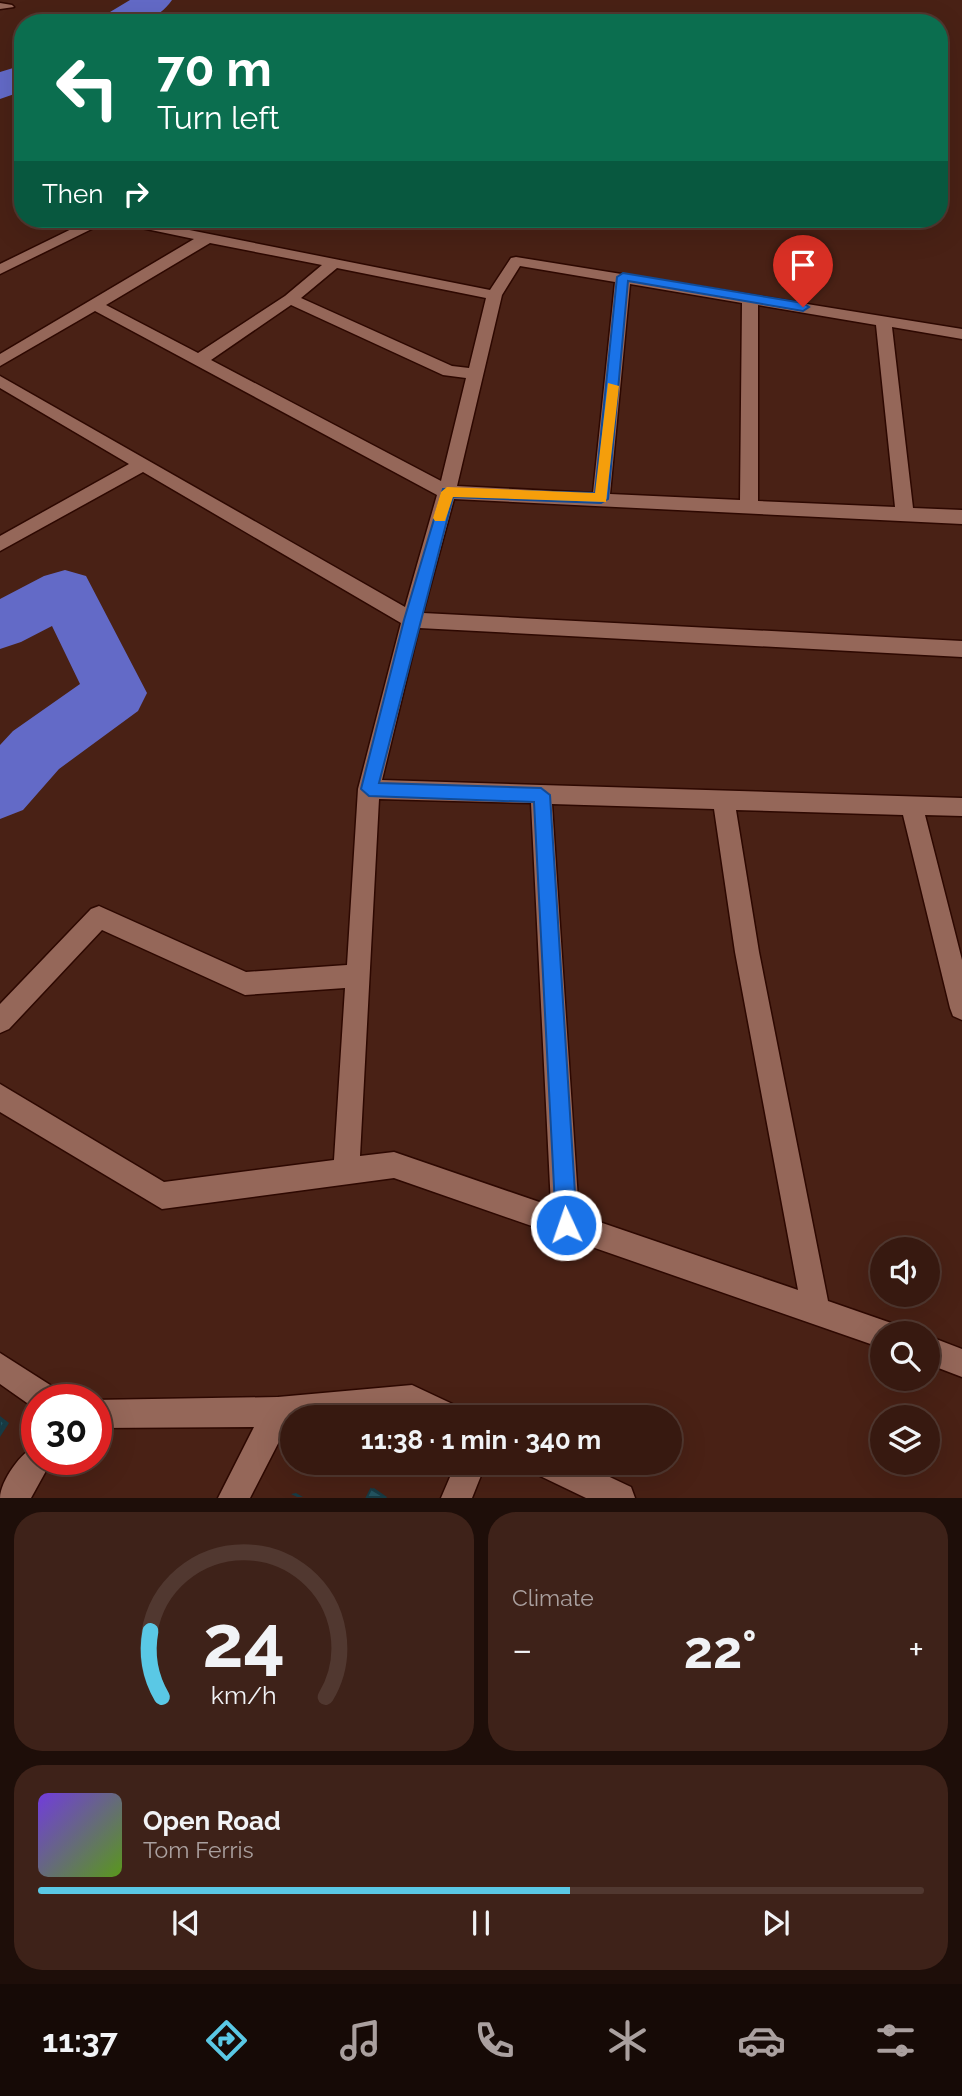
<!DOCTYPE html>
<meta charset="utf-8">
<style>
:root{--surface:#371910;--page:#3e2219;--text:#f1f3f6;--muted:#aaa09f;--line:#513830;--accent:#5ac8e5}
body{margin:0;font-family:Raleway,sans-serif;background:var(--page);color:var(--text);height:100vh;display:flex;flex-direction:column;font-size:26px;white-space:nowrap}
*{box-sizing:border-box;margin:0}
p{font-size:23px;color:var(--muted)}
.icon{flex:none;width:38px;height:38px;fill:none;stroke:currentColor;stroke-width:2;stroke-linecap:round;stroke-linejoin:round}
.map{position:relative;height:1498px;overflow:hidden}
.panel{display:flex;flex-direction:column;gap:14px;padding:14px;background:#1e0e09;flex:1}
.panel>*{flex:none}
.top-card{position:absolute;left:14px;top:14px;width:934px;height:214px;border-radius:28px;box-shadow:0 7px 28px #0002,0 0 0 2px var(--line);background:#0b6e4f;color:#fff;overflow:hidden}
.fabs{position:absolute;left:870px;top:1237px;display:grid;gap:14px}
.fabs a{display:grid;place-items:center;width:70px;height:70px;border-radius:50%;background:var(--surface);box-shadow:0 7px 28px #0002,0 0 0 2px var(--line);font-size:35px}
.speed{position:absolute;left:21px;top:1384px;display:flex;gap:14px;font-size:35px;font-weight:700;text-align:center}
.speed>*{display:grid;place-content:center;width:91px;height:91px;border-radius:50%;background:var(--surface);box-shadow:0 7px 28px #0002,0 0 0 2px var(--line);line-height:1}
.speed .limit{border:10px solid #d22;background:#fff;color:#111}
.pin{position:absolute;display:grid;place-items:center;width:60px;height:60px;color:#fff;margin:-72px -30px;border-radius:50% 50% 50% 0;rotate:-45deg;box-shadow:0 0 7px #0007}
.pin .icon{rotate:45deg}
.me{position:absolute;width:77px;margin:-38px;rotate:357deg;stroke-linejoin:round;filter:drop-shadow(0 0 5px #0008)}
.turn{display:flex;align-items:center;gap:24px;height:147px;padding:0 28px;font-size:32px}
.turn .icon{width:91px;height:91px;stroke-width:2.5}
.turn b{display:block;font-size:49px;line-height:60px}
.then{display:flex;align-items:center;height:66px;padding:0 28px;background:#0003;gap:14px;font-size:26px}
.big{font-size:52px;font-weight:700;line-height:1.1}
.panel .widget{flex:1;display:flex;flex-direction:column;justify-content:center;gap:10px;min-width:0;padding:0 24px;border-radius:28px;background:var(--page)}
.panel .dial{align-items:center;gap:0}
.dial svg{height:182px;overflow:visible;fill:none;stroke:var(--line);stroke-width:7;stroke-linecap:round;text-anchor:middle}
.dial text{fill:var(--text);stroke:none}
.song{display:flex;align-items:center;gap:21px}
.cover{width:84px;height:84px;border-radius:10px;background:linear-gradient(135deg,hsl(260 70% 55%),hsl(90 70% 35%))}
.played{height:7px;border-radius:4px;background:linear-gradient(90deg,var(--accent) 60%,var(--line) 60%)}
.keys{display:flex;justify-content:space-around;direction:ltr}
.heat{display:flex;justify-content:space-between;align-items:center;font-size:38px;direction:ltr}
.panel .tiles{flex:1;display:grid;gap:14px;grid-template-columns:1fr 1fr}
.widget:last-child{grid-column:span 2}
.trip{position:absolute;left:280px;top:1405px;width:402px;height:70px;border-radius:35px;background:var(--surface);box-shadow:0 7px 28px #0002,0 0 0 2px var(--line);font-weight:700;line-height:70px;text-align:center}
.tab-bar{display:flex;height:112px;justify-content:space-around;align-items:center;background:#160a06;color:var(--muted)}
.tab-bar .icon{width:49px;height:49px}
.tab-bar .on{color:var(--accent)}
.tab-bar b{font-size:32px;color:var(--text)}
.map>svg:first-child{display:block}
</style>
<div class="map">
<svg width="962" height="1498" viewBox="0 0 962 1498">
<rect width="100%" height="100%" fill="#492115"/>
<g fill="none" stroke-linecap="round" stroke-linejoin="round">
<path fill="#636ac7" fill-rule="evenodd" d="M130 0H172C154 26 128 23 100 23L105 15Z
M23 65V91L0 99V72Z
M65 570 86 576 147 693 138 711 59 769 23 810 0 819V745L13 731 80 684 52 626 21 642 0 649V599L44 576Z"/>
<g stroke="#2d0801" stroke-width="3">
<path id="minor" d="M0 3 12 5 14 7 0 9Z
M92 219H134L490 290 511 258 516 257 962 329V339L892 327 913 508 962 510V524L454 499 423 613 962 641V657L419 628 382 780 962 798V816L925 815 962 960V1020L953 1016 950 1008 903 815 736 810 759 952 828 1301 894 1324 898 1334H882V1348L394 1178 162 1209 0 1112V1084L164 1182 334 1160 345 988 245 995 102 930 9 1029 0 1033V1004L91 909 99 906 246 972 347 965 358 789 401 623 143 472 0 551V536L129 464 0 388V376L405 607 437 495 95 311 0 366V354L194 239 108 221 0 274V264ZM210 243 322 265 285 296 198 353 106 305ZM520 266 615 282 593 493 457 486 502 295ZM337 268 486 298 469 368 452 366 301 298ZM630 284 742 303 740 500 610 494ZM291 305 443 375 466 378 441 481 211 360ZM758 305 876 325 895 507 758 501ZM379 799 531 803 551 1206 394 1152 360 1156ZM552 804 714 809 735 952 798 1290 579 1215Z
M928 1336 962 1349V1377L928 1364Z
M0 1353 58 1390 63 1400H37V1410L0 1384Z
M412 1385 461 1408 466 1418H417L411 1415 292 1418V1425L287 1426 250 1498H218L254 1427 96 1428V1400H92L278 1397Z
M37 1445V1460H52L31 1498H0C1 1480 21 1452 37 1445Z
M456 1463H486L472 1498H441Z
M532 1463H580L631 1487 635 1498H586L536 1474Z"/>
</g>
<use href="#minor" fill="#956759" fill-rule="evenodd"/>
</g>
<path fill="#183b44" d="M0 1416 9 1423 0 1437Z
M374 1488 387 1497H384L371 1489Z
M296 1493 303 1497H297L291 1494Z"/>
<path fill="#235461" stroke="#183b44" stroke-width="2" d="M0 1419 4 1423 0 1429Z
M371 1489 384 1497H367Z"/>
<path fill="#1a73e8" stroke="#114b97" stroke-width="2" d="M623 273 803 303 809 307 803 311 628 281 608 499 601 503 453 497 379 783 541 788 550 795 577 1225 574 1232 566 1235 559 1232 556 1225 534 802 369 796 361 789 404 620 443 489 595 493 617 277Z"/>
<path fill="#f59e0b" d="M608 383 619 386 606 502 453 497 445 521H435L433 518 441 492 447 487 595 493Z"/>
</svg>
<div class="fabs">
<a><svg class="icon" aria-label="sound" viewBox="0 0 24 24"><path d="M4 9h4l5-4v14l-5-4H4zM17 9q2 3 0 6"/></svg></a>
<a><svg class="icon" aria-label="search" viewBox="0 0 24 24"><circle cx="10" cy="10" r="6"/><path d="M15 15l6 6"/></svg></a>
<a><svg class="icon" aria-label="layers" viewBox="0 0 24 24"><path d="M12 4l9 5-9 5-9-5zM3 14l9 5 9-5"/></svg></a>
</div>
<div class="speed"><div class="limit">30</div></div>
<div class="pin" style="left:803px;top:307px;background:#d93025"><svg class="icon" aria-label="arrive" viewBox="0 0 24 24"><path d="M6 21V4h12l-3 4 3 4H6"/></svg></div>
<svg class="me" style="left:566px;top:1225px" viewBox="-20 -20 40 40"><circle r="17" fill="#1a73e8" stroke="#fff" stroke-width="3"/><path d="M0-11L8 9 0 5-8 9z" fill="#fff"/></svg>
<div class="trip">11:38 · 1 min · 340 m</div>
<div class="top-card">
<div class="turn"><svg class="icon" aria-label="left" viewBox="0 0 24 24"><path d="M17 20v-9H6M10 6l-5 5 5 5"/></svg><div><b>70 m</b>Turn left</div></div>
<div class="then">Then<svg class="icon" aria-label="right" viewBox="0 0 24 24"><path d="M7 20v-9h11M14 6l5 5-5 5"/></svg></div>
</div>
</div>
<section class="panel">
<div class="tiles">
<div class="widget dial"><svg viewBox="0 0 100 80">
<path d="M14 69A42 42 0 1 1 86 69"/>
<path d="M14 69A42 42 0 0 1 9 40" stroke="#5ac8e5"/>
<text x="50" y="56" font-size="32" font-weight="700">24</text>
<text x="50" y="72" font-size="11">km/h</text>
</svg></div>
<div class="widget"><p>Climate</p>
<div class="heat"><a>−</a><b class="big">22°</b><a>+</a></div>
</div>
<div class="widget">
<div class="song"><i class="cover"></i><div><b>Open Road</b><p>Tom Ferris</p></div></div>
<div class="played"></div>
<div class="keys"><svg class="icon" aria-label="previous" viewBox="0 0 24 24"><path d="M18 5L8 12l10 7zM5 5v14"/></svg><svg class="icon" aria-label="pause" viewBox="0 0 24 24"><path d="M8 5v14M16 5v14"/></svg><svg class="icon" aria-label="next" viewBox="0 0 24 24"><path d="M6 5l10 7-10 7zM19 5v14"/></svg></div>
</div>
</div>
</section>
<nav class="tab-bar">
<b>11:37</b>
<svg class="icon on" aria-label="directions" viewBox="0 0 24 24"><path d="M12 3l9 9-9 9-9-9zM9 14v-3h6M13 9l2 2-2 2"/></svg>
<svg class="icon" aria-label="music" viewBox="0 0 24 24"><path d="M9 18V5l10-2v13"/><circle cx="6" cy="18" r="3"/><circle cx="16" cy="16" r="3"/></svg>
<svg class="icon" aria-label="phone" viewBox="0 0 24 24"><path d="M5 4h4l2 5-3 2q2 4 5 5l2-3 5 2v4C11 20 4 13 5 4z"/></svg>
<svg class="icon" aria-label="climate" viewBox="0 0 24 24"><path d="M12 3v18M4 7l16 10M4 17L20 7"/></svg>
<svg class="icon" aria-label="car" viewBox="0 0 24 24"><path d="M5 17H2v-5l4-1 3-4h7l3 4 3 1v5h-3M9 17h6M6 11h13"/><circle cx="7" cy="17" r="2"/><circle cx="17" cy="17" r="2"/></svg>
<svg class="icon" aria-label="filters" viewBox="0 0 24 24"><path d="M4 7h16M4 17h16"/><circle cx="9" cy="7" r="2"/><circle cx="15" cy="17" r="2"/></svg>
</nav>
